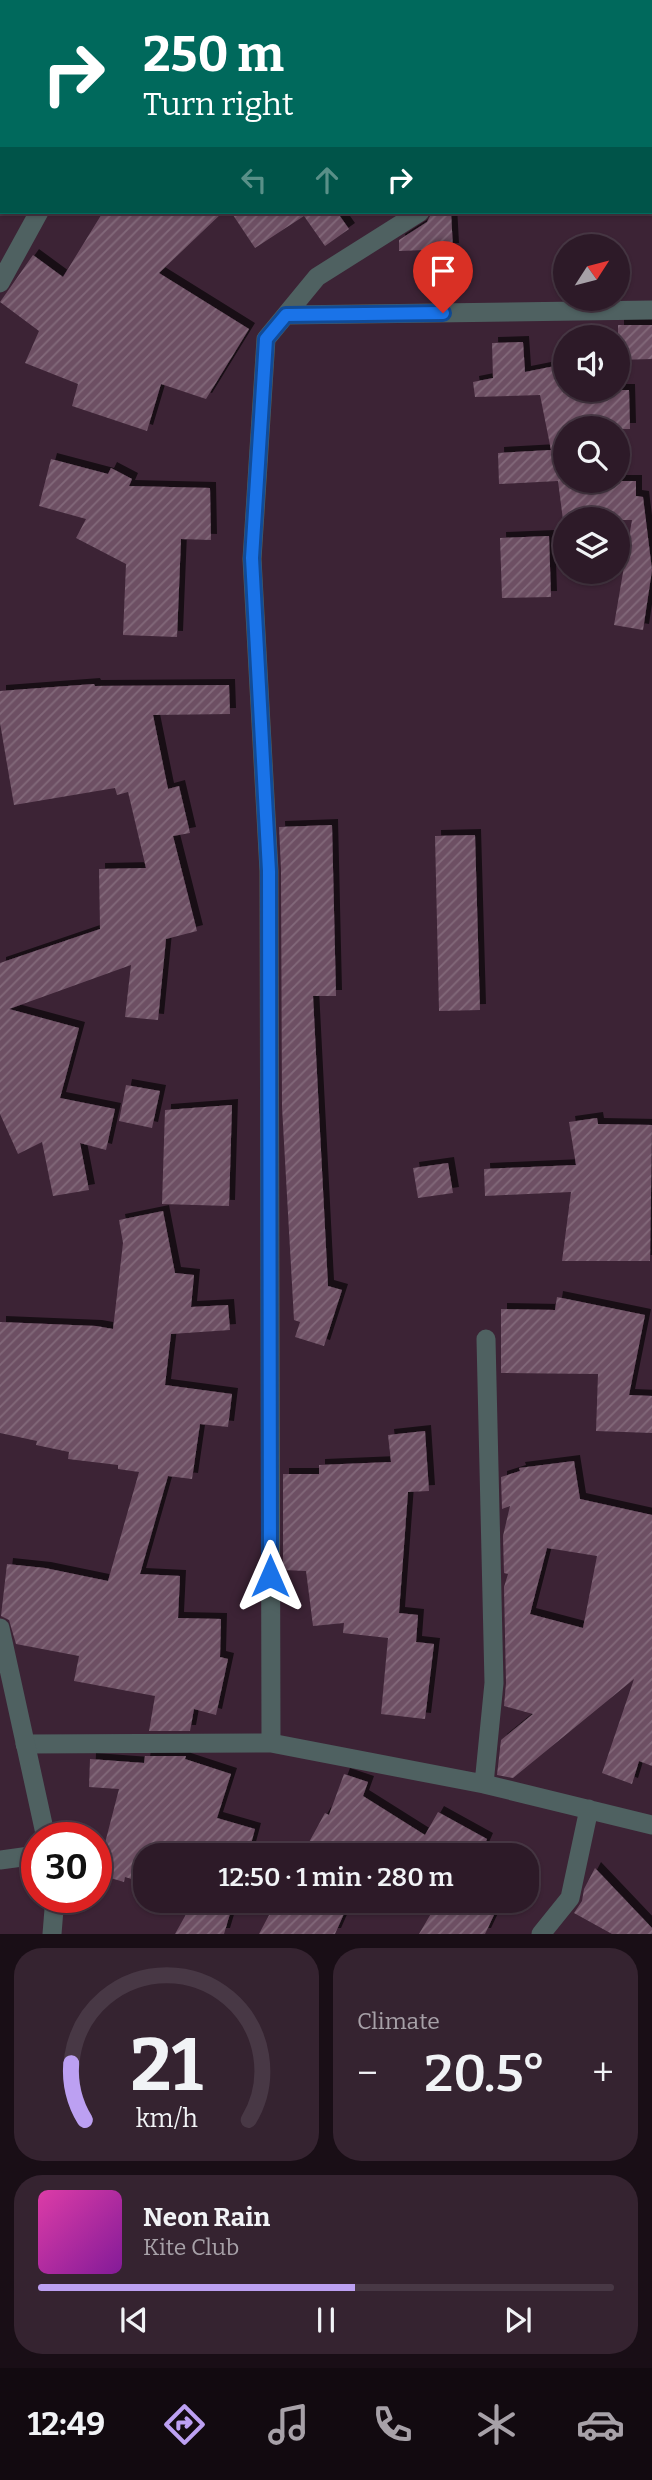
<!DOCTYPE html>
<meta charset="utf-8">
<style>
:root{--surface:#2d1a28;--page:#352330;--text:#f1f3f6;--muted:#a7a1a8;--line:#483845;--accent:#bca0f2}
body{margin:0;font-family:Bitter,serif;background:var(--page);color:var(--text);height:100vh;display:flex;flex-direction:column;font-size:26px;white-space:nowrap}
*{box-sizing:border-box;margin:0}
p{font-size:23px;color:var(--muted)}
.icon{flex:none;width:38px;height:38px;fill:none;stroke:currentColor;stroke-width:2;stroke-linecap:round;stroke-linejoin:round}
.map{position:relative;height:1934px;overflow:hidden}
.details{display:flex;flex-direction:column;gap:14px;padding:14px;background:#190e16;flex:1}
.details>*{flex:none}
.banner{position:absolute;left:0px;top:0px;width:653px;height:214px;box-shadow:0 2px 5px #0004,0 0 0 2px var(--line);background:#00695c;color:#fff;overflow:hidden}
.needle{width:46px;rotate:54deg}
.tools{position:absolute;left:553px;top:234px;display:grid;gap:14px}
.tools a{display:grid;place-items:center;width:77px;height:77px;border-radius:50%;background:var(--surface);box-shadow:0 2px 5px #0004,0 0 0 2px var(--line);font-size:35px}
.speed{position:absolute;left:21px;top:1822px;display:flex;gap:14px;font-size:35px;font-weight:700;text-align:center}
.speed>*{display:grid;place-content:center;width:91px;height:91px;border-radius:50%;background:var(--surface);box-shadow:0 2px 5px #0004,0 0 0 2px var(--line);line-height:1}
.speed .limit{border:10px solid #d22;background:#fff;color:#111}
.pin{position:absolute;display:grid;place-items:center;width:60px;height:60px;color:#fff;margin:-72px -30px;border-radius:50% 50% 50% 0;rotate:-45deg;box-shadow:0 0 7px #0007}
.pin .icon{rotate:45deg}
.me{position:absolute;width:77px;margin:-38px;rotate:0deg;stroke-linejoin:round;filter:drop-shadow(0 0 5px #0008)}
.turn{display:flex;align-items:center;gap:24px;height:147px;padding:0 28px;font-size:32px}
.turn .icon{width:91px;height:91px;stroke-width:2.5}
.turn b{display:block;font-size:49px;line-height:60px}
.lanes{display:flex;align-items:center;height:66px;padding:0 28px;background:#0003;justify-content:center;gap:35px;direction:ltr}
.lanes .off{opacity:.35}
.big{font-size:52px;font-weight:600;line-height:1.1}
.details .widget{flex:1;display:flex;flex-direction:column;justify-content:center;gap:10px;min-width:0;padding:0 24px;border-radius:28px;background:var(--page)}
.details .dial{align-items:center;gap:0}
.dial svg{height:182px;overflow:visible;fill:none;stroke:var(--line);stroke-width:7;stroke-linecap:round;text-anchor:middle}
.dial text{fill:var(--text);stroke:none}
.song{display:flex;align-items:center;gap:21px}
.cover{width:84px;height:84px;border-radius:10px;background:linear-gradient(135deg,hsl(320 70% 55%),hsl(290 70% 35%))}
.played{height:7px;border-radius:4px;background:linear-gradient(90deg,var(--accent) 55%,var(--line) 55%)}
.keys{display:flex;justify-content:space-around;direction:ltr}
.heat{display:flex;justify-content:space-between;align-items:center;font-size:38px;direction:ltr}
.details .tiles{flex:1;display:grid;gap:14px;grid-template-columns:1fr 1fr}
.widget:last-child{grid-column:span 2}
.trip{position:absolute;left:133px;top:1843px;width:406px;height:70px;border-radius:28px;background:var(--surface);box-shadow:0 2px 5px #0004,0 0 0 2px var(--line);font-weight:600;line-height:70px;text-align:center}
.tabs{display:flex;height:112px;justify-content:space-around;align-items:center;background:#120a10;color:var(--muted)}
.tabs .icon{width:49px;height:49px}
.tabs .active{color:var(--accent)}
.tabs b{font-size:32px;color:var(--text)}
.map>svg:first-child{display:block}
</style>
<div class="map">
<svg width="652" height="1934" viewBox="0 0 652 1934">
<defs>
<pattern id="building-hatch" width="6" height="6" patternUnits="userSpaceOnUse" patternTransform="scale(1.75)"><rect width="6" height="6" fill="#6d5064"/><path d="M-1 1l2-2M0 6l6-6M5 7l2-2" fill="none" stroke="#82697a"/></pattern>
<filter id="shadow"><feDropShadow dx="6" dy="-6" stdDeviation="0" flood-color="#0009"/></filter>
</defs>
<rect width="100%" height="100%" fill="#3c2335"/>
<path fill="url(#building-hatch)" fill-rule="evenodd" filter="url(#shadow)" d="M103 212H223L159 273 249 329 206 399 161 384 147 431 72 406 78 384 25 363 39 331 0 302 33 255 63 277Z
M231 212H337L349 229 325 246 304 216 255 248Z
M432 212H451L453 249 399 251V240L427 222Z
M618 325H652V359L618 360Z
M523 342 525 372 565 364V390H629L630 429H565V481H561H636V499V496L643 497 652 570 643 630 614 625 632 520H563L558 481 499 484 498 453 551 450 540 395 475 397 473 382 493 378 492 343Z
M51 459 108 474 111 468 132 479 129 486 210 488 211 540 181 539 177 637 123 635 126 564 76 538 86 519 39 506Z
M549 536 551 597 502 598 500 538Z
M94 684 95 686 229 685 230 714 153 715 168 789 179 786 190 833 173 836 197 931 166 939 158 1020 125 1017 131 965 9 1009 79 1028 60 1098 115 1109 106 1150 80 1143 89 1190 53 1196 42 1142 18 1154 0 1114V963L100 929 99 869 146 868 128 792 117 795 115 788 14 805 0 723V691Z
M332 825 336 996H313L328 1286 342 1290 324 1346 295 1337 300 1322 294 1320 282 1107 281 870 279 827Z
M475 835 480 1010 439 1011 435 836Z
M126 1085 160 1091 152 1128 119 1121Z
M232 1105 229 1206 162 1204 165 1110Z
M597 1118 598 1124 652 1125 650 1261H562L571 1192 485 1196 484 1169 576 1165 569 1122Z
M448 1163 453 1193 418 1198 413 1168Z
M163 1211 175 1273 194 1275 191 1307 228 1305 230 1330 171 1334 165 1385 232 1394 228 1427 200 1424 192 1479 168 1476 140 1574 180 1576 178 1618 221 1619 220 1657 228 1659 216 1715 194 1709 190 1731H149L155 1696 74 1681 79 1656 16 1644 9 1620 1 1616 7 1564 45 1568 108 1581 139 1472 118 1469V1465L68 1459 69 1452 36 1445 37 1441 0 1433V1322L96 1326 113 1329 123 1243 119 1220Z
M557 1297 645 1315 629 1395 652 1396V1433L596 1431 598 1374 501 1373V1309L555 1310Z
M425 1431 429 1491 408 1492 399 1613 418 1615 416 1642 434 1644 425 1719 381 1714 388 1638 343 1633 344 1623 313 1626 306 1571 283 1570V1474H319V1465L391 1462 388 1435Z
M574 1461 580 1499 652 1515V1766L639 1761 632 1784 602 1773 634 1679 513 1778 497 1775 501 1740 533 1714 504 1706 506 1683 504 1587 508 1574 504 1573 503 1536 510 1506 502 1509 501 1477 520 1471 519 1468ZM547 1548 597 1556 583 1628 530 1614Z
M145 1756H186L185 1759 231 1774 217 1818 255 1829 248 1855H145V1883L125 1877 124 1882 97 1874 119 1789 89 1787 90 1759 144 1763Z
M344 1774 368 1782 363 1796 425 1835 438 1812 487 1839 480 1855H302L325 1813 329 1815Z
M595 1868 652 1928V1934H612L574 1913 582 1901 584 1889Z
M194 1900H234L224 1934H175Z
M277 1900H350L335 1934H259Z
M439 1900H501L485 1934H419Z"/>
<g fill="none" stroke-linecap="round" stroke-linejoin="round">
<path stroke="#4f6161" stroke-width="19" d="M651 131 652 130
M286 315 652 310
M271 1743 269 871 252 559 266 339 317 277 420 212
M25 1744 271 1743 484 1784 652 1825
M484 1784 494 1683 486 1339
M0 1860 37 1855
M541 1934 570 1898 589 1809"/>
<path stroke="#4f6161" stroke-width="19" d="M269 2 271 0
M0 283 39 212
M0 1628 46 1838
M52 1934 55 1897"/>
</g>
<g fill="none" stroke-linecap="round" stroke-linejoin="round">
<g stroke="#114b97" stroke-width="18">
<path id="route" d="M270 1576 269 871 252 558 266 339 286 315 443 313"/>
</g>
<use href="#route" stroke="#1a73e8" stroke-width="12"/>
</g>
</svg>
<div class="tools">
<a><svg class="needle" viewBox="-14 -14 28 28"><path d="M0-13l5 13h-10z" fill="#e53935"/><path d="M0 13l5-13h-10z" fill="#a7a1a8"/></svg></a>
<a><svg class="icon" aria-label="sound" viewBox="0 0 24 24"><path d="M4 9h4l5-4v14l-5-4H4zM17 9q2 3 0 6"/></svg></a>
<a><svg class="icon" aria-label="search" viewBox="0 0 24 24"><circle cx="10" cy="10" r="6"/><path d="M15 15l6 6"/></svg></a>
<a><svg class="icon" aria-label="layers" viewBox="0 0 24 24"><path d="M12 4l9 5-9 5-9-5zM3 14l9 5 9-5"/></svg></a>
</div>
<div class="speed"><div class="limit">30</div></div>
<div class="pin" style="left:443px;top:313px;background:#d93025"><svg class="icon" aria-label="arrive" viewBox="0 0 24 24"><path d="M6 21V4h12l-3 4 3 4H6"/></svg></div>
<svg class="me" style="left:270px;top:1576px" viewBox="-20 -20 40 40"><path d="M0-17L14 15 0 8-14 15z" fill="#1a73e8" stroke="#fff" stroke-width="4"/></svg>
<div class="trip">12:50 · 1 min · 280 m</div>
<div class="banner">
<div class="turn"><svg class="icon" aria-label="right" viewBox="0 0 24 24"><path d="M7 20v-9h11M14 6l5 5-5 5"/></svg><div><b>250 m</b>Turn right</div></div>
<div class="lanes"><svg class="icon off" aria-label="left" viewBox="0 0 24 24"><path d="M17 20v-9H6M10 6l-5 5 5 5"/></svg><svg class="icon off" aria-label="ahead" viewBox="0 0 24 24"><path d="M12 20V5M6 11l6-6 6 6"/></svg><svg class="icon" aria-label="right" viewBox="0 0 24 24"><path d="M7 20v-9h11M14 6l5 5-5 5"/></svg></div>
</div>
</div>
<section class="details">
<div class="tiles">
<div class="widget dial"><svg viewBox="0 0 100 80">
<path d="M14 69A42 42 0 1 1 86 69"/>
<path d="M14 69A42 42 0 0 1 8 44" stroke="#bca0f2"/>
<text x="50" y="56" font-size="32" font-weight="700">21</text>
<text x="50" y="72" font-size="11">km/h</text>
</svg></div>
<div class="widget"><p>Climate</p>
<div class="heat"><a>−</a><b class="big">20.5°</b><a>+</a></div>
</div>
<div class="widget">
<div class="song"><i class="cover"></i><div><b>Neon Rain</b><p>Kite Club</p></div></div>
<div class="played"></div>
<div class="keys"><svg class="icon" aria-label="previous" viewBox="0 0 24 24"><path d="M18 5L8 12l10 7zM5 5v14"/></svg><svg class="icon" aria-label="pause" viewBox="0 0 24 24"><path d="M8 5v14M16 5v14"/></svg><svg class="icon" aria-label="next" viewBox="0 0 24 24"><path d="M6 5l10 7-10 7zM19 5v14"/></svg></div>
</div>
</div>
</section>
<nav class="tabs">
<b>12:49</b>
<svg class="icon active" aria-label="directions" viewBox="0 0 24 24"><path d="M12 3l9 9-9 9-9-9zM9 14v-3h6M13 9l2 2-2 2"/></svg>
<svg class="icon" aria-label="music" viewBox="0 0 24 24"><path d="M9 18V5l10-2v13"/><circle cx="6" cy="18" r="3"/><circle cx="16" cy="16" r="3"/></svg>
<svg class="icon" aria-label="phone" viewBox="0 0 24 24"><path d="M5 4h4l2 5-3 2q2 4 5 5l2-3 5 2v4C11 20 4 13 5 4z"/></svg>
<svg class="icon" aria-label="climate" viewBox="0 0 24 24"><path d="M12 3v18M4 7l16 10M4 17L20 7"/></svg>
<svg class="icon" aria-label="car" viewBox="0 0 24 24"><path d="M5 17H2v-5l4-1 3-4h7l3 4 3 1v5h-3M9 17h6M6 11h13"/><circle cx="7" cy="17" r="2"/><circle cx="17" cy="17" r="2"/></svg>
</nav>
